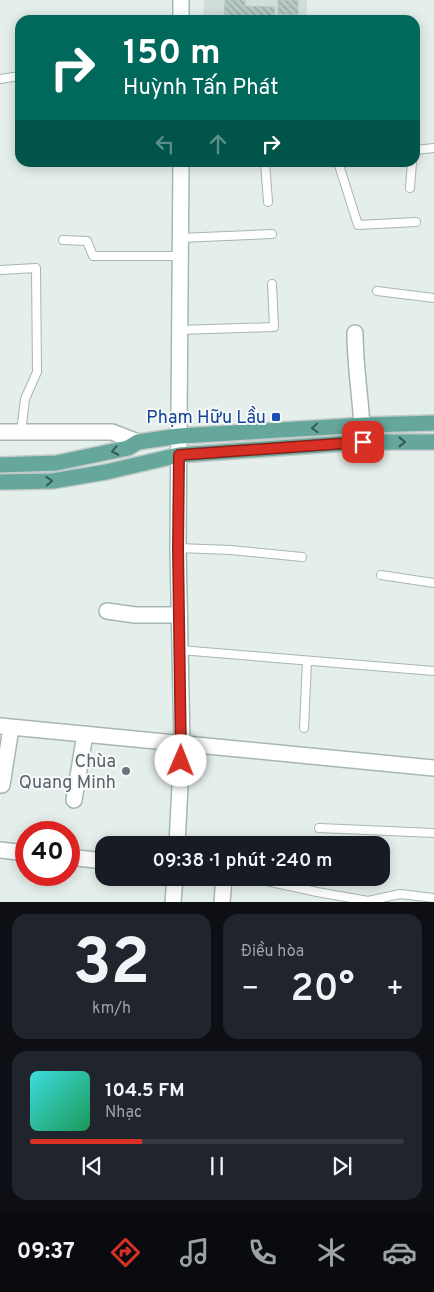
<!DOCTYPE html>
<html lang="vi">
<meta charset="utf-8">
<style>
:root{--surface:#171b24;--page:#20242c;--text:#f1f3f6;--muted:#9ea1a6;--line:#363941;--accent:#d93025}
body{margin:0;font-family:Overpass,sans-serif;background:var(--page);color:var(--text);height:100vh;display:flex;flex-direction:column;font-size:19px;white-space:nowrap}
*{box-sizing:border-box;margin:0}
p{font-size:16px;color:var(--muted)}
.icon{flex:none;width:28px;height:28px;fill:none;stroke:currentColor;stroke-width:2;stroke-linecap:round;stroke-linejoin:round}
.map{position:relative;height:902px;overflow:hidden}
.side{display:flex;flex-direction:column;gap:12px;padding:12px;background:#0d0f14;flex:1}
.side>*{flex:none}
.hud{position:absolute;left:15px;top:15px;width:405px;height:152px;border-radius:15px;box-shadow:0 2px 12px #0003;background:#00695c;color:#fff;overflow:hidden}
.speed{position:absolute;left:15px;top:821px;display:flex;gap:10px;font-size:25px;font-weight:700;text-align:center}
.speed>*{display:grid;place-content:center;width:65px;height:65px;border-radius:50%;background:var(--surface);box-shadow:0 2px 12px #0003;line-height:1}
.speed .limit{border:8px solid #d22;background:#fff;color:#111}
.pin{position:absolute;display:grid;place-items:center;width:42px;height:42px;color:#fff;margin:-21px;border-radius:10px;box-shadow:0 2px 8px #0006}
.me{position:absolute;width:55px;margin:-28px;rotate:1deg;stroke-linejoin:round;filter:drop-shadow(0 0 4px #0008)}
.turn{display:flex;align-items:center;gap:18px;height:105px;padding:0 25px;font-size:22px}
.turn .icon{width:65px;height:65px;stroke-width:2.5}
.turn b{display:block;font-size:35px;line-height:42px}
.lanes{display:flex;align-items:center;height:48px;padding:0 25px;background:#0003;justify-content:center;gap:25px;direction:ltr}
.lanes .off{opacity:.35}
.big{font-size:38px;font-weight:600;line-height:1.1}
.side .widget{flex:1;display:flex;flex-direction:column;justify-content:center;gap:8px;min-width:0;padding:0 18px;border-radius:15px;background:var(--page)}
.side .dial{align-items:center;gap:0}
.dial b{font-size:65px;line-height:1}
.song{display:flex;align-items:center;gap:15px}
.cover{width:60px;height:60px;border-radius:8px;background:linear-gradient(135deg,hsl(180 70% 55%),hsl(150 70% 35%))}
.played{height:5px;border-radius:2px;background:linear-gradient(90deg,var(--accent) 30%,var(--line) 30%)}
.keys{display:flex;justify-content:space-around;direction:ltr}
.heat{display:flex;justify-content:space-between;align-items:center;font-size:28px;direction:ltr}
.side .tiles{flex:1;display:grid;gap:12px;grid-template-columns:1fr 1fr}
.widget:last-child{grid-column:span 2}
.trip{position:absolute;left:95px;top:836px;width:295px;height:50px;border-radius:15px;background:var(--surface);box-shadow:0 2px 12px #0003;font-weight:600;line-height:50px;text-align:center}
.menu{display:flex;height:80px;justify-content:space-around;align-items:center;background:#090b0e;color:var(--muted)}
.menu .icon{width:35px;height:35px}
.menu .current{color:var(--accent)}
.menu b{font-size:22px;color:var(--text)}
.map>svg:first-child{display:block}
</style>
<div class="map">
<svg width="434" height="902" viewBox="0 0 434 902">
<defs>
<pattern id="building-back-hatch" width="6" height="6" patternUnits="userSpaceOnUse" patternTransform="scale(1.25)"><rect width="6" height="6" fill="#b9c9c4"/><path d="M-1 5l2 2M0 0l6 6M5-1l2 2" fill="none" stroke="#96a5a0"/></pattern>
</defs>
<rect width="100%" height="100%" fill="#e4eeea"/>
<path fill="#d2deda" d="M204 0H307L306 20H203Z"/>
<path fill="url(#building-back-hatch)" stroke="#b5c9c2" d="M225 0H245V6L275 7 274 20H224Z
M278 0H298V15L278 14Z"/>
<g fill="none" stroke-linecap="round" stroke-linejoin="round">
<g stroke="#a6b7b2" stroke-width="10">
<path id="lane" d="M0 79 20 76
M415 150 434 148
M265 162 268 202
M338 162 358 225 416 222
M410 188 412 162
M179 238 272 234
M63 240 87 241 93 256H179
M0 270 36 268 37 372 25 399 21 432
M377 291 434 298
M179 330 274 327 272 284
M178 548 231 550 302 557
M381 575 434 583
M180 650 434 671
M304 728 307 661
M319 828 434 833
M244 878 262 880 317 892 368 901 400 894 434 898"/>
</g>
<g stroke="#a6b7b2" stroke-width="18">
<path id="street" d="M355 333C355 364 360 394 362 425
M0 432H112L138 442
M107 611 135 615H179
M0 726 434 768
M2 785 11 728
M74 800 85 734
M0 850 26 853
M69 857 104 861
M222 902 224 878"/>
</g>
<g stroke="#a1bbb4" stroke-width="18">
<path id="secondary" d="M181 20V0
M177 845 182 744 178 548 181 162
M173 902 175 878"/>
</g>
<g stroke="#c1cac8" stroke-width="18">
<path id="primary" d="M0 465 56 463 128 448 138 442 179 436 366 425 434 423
M0 482 53 481 106 472 179 455 363 442H434"/>
</g>
<use href="#lane" stroke="#fff" stroke-width="8"/>
<use href="#street" stroke="#fff" stroke-width="15"/>
<use href="#secondary" stroke="#fff" stroke-width="15"/>
<use href="#primary" stroke="#65a79b" stroke-width="15"/>
</g>
<defs><path id="oneway-chevron" d="M-2-3.5L2.5 0L-2 3.5" fill="none" stroke-width="1.6" stroke-linecap="round" stroke-linejoin="round" transform="scale(1.25)"/></defs>
<g stroke="#335a53">
<use href="#oneway-chevron" transform="translate(315 428) rotate(177)"/>
<use href="#oneway-chevron" transform="translate(402 442)"/>
<use href="#oneway-chevron" transform="translate(115 451) rotate(168)"/>
<use href="#oneway-chevron" transform="translate(49 481) rotate(-4)"/>
</g>
<g fill="none" stroke-linecap="round" stroke-linejoin="round">
<g stroke="#8d1f18" stroke-width="12">
<path id="route" d="M181 761 178 548 179 455 363 442"/>
</g>
<use href="#route" stroke="#d93025" stroke-width="9"/>
</g>
<rect fill="#1a4fb4" stroke="#f5faf8" stroke-width="2" x="271" y="412" width="10" height="10" rx="2.5"/>
<circle fill="#6b7280" stroke="#f5faf8" stroke-width="2" cx="126" cy="771" r="5"/>
<g text-anchor="middle" stroke-width="4" stroke-linejoin="round" paint-order="stroke">
<g font-size="18" fill="#164399" stroke="#f5faf8" text-anchor="end">
<text x="266" y="423">Phạm Hữu Lầu</text>
</g>
<g font-size="18" fill="#5b616d" stroke="#f5faf8" text-anchor="end">
<text x="116" y="767">Chùa<tspan x="116" dy="21">Quang Minh</tspan></text>
</g>
</g>
</svg>
<div class="speed"><div class="limit">40</div></div>
<div class="pin" style="left:363px;top:442px;background:#d93025"><svg class="icon" aria-label="arrive" viewBox="0 0 24 24"><path d="M6 21V4h12l-3 4 3 4H6"/></svg></div>
<svg class="me" style="left:181px;top:761px" viewBox="-20 -20 40 40"><circle r="19" fill="#fff"/><path d="M0-13L10 11 0 6-10 11z" fill="#d93025"/></svg>
<div class="trip">09:38 · 1 phút · 240 m</div>
<div class="hud">
<div class="turn"><svg class="icon" aria-label="right" viewBox="0 0 24 24"><path d="M7 20v-9h11M14 6l5 5-5 5"/></svg><div><b>150 m</b>Huỳnh Tấn Phát</div></div>
<div class="lanes"><svg class="icon off" aria-label="left" viewBox="0 0 24 24"><path d="M17 20v-9H6M10 6l-5 5 5 5"/></svg><svg class="icon off" aria-label="ahead" viewBox="0 0 24 24"><path d="M12 20V5M6 11l6-6 6 6"/></svg><svg class="icon" aria-label="right" viewBox="0 0 24 24"><path d="M7 20v-9h11M14 6l5 5-5 5"/></svg></div>
</div>
</div>
<section class="side">
<div class="tiles">
<div class="widget dial"><b>32</b><p>km/h</p></div>
<div class="widget"><p>Điều hòa</p>
<div class="heat"><a>−</a><b class="big">20°</b><a>+</a></div>
</div>
<div class="widget">
<div class="song"><i class="cover"></i><div><b>104.5 FM</b><p>Nhạc</p></div></div>
<div class="played"></div>
<div class="keys"><svg class="icon" aria-label="previous" viewBox="0 0 24 24"><path d="M18 5L8 12l10 7zM5 5v14"/></svg><svg class="icon" aria-label="pause" viewBox="0 0 24 24"><path d="M8 5v14M16 5v14"/></svg><svg class="icon" aria-label="next" viewBox="0 0 24 24"><path d="M6 5l10 7-10 7zM19 5v14"/></svg></div>
</div>
</div>
</section>
<nav class="menu">
<b>09:37</b>
<svg class="icon current" aria-label="directions" viewBox="0 0 24 24"><path d="M12 3l9 9-9 9-9-9zM9 14v-3h6M13 9l2 2-2 2"/></svg>
<svg class="icon" aria-label="music" viewBox="0 0 24 24"><path d="M9 18V5l10-2v13"/><circle cx="6" cy="18" r="3"/><circle cx="16" cy="16" r="3"/></svg>
<svg class="icon" aria-label="phone" viewBox="0 0 24 24"><path d="M5 4h4l2 5-3 2q2 4 5 5l2-3 5 2v4C11 20 4 13 5 4z"/></svg>
<svg class="icon" aria-label="climate" viewBox="0 0 24 24"><path d="M12 3v18M4 7l16 10M4 17L20 7"/></svg>
<svg class="icon" aria-label="car" viewBox="0 0 24 24"><path d="M5 17H2v-5l4-1 3-4h7l3 4 3 1v5h-3M9 17h6M6 11h13"/><circle cx="7" cy="17" r="2"/><circle cx="17" cy="17" r="2"/></svg>
</nav>
